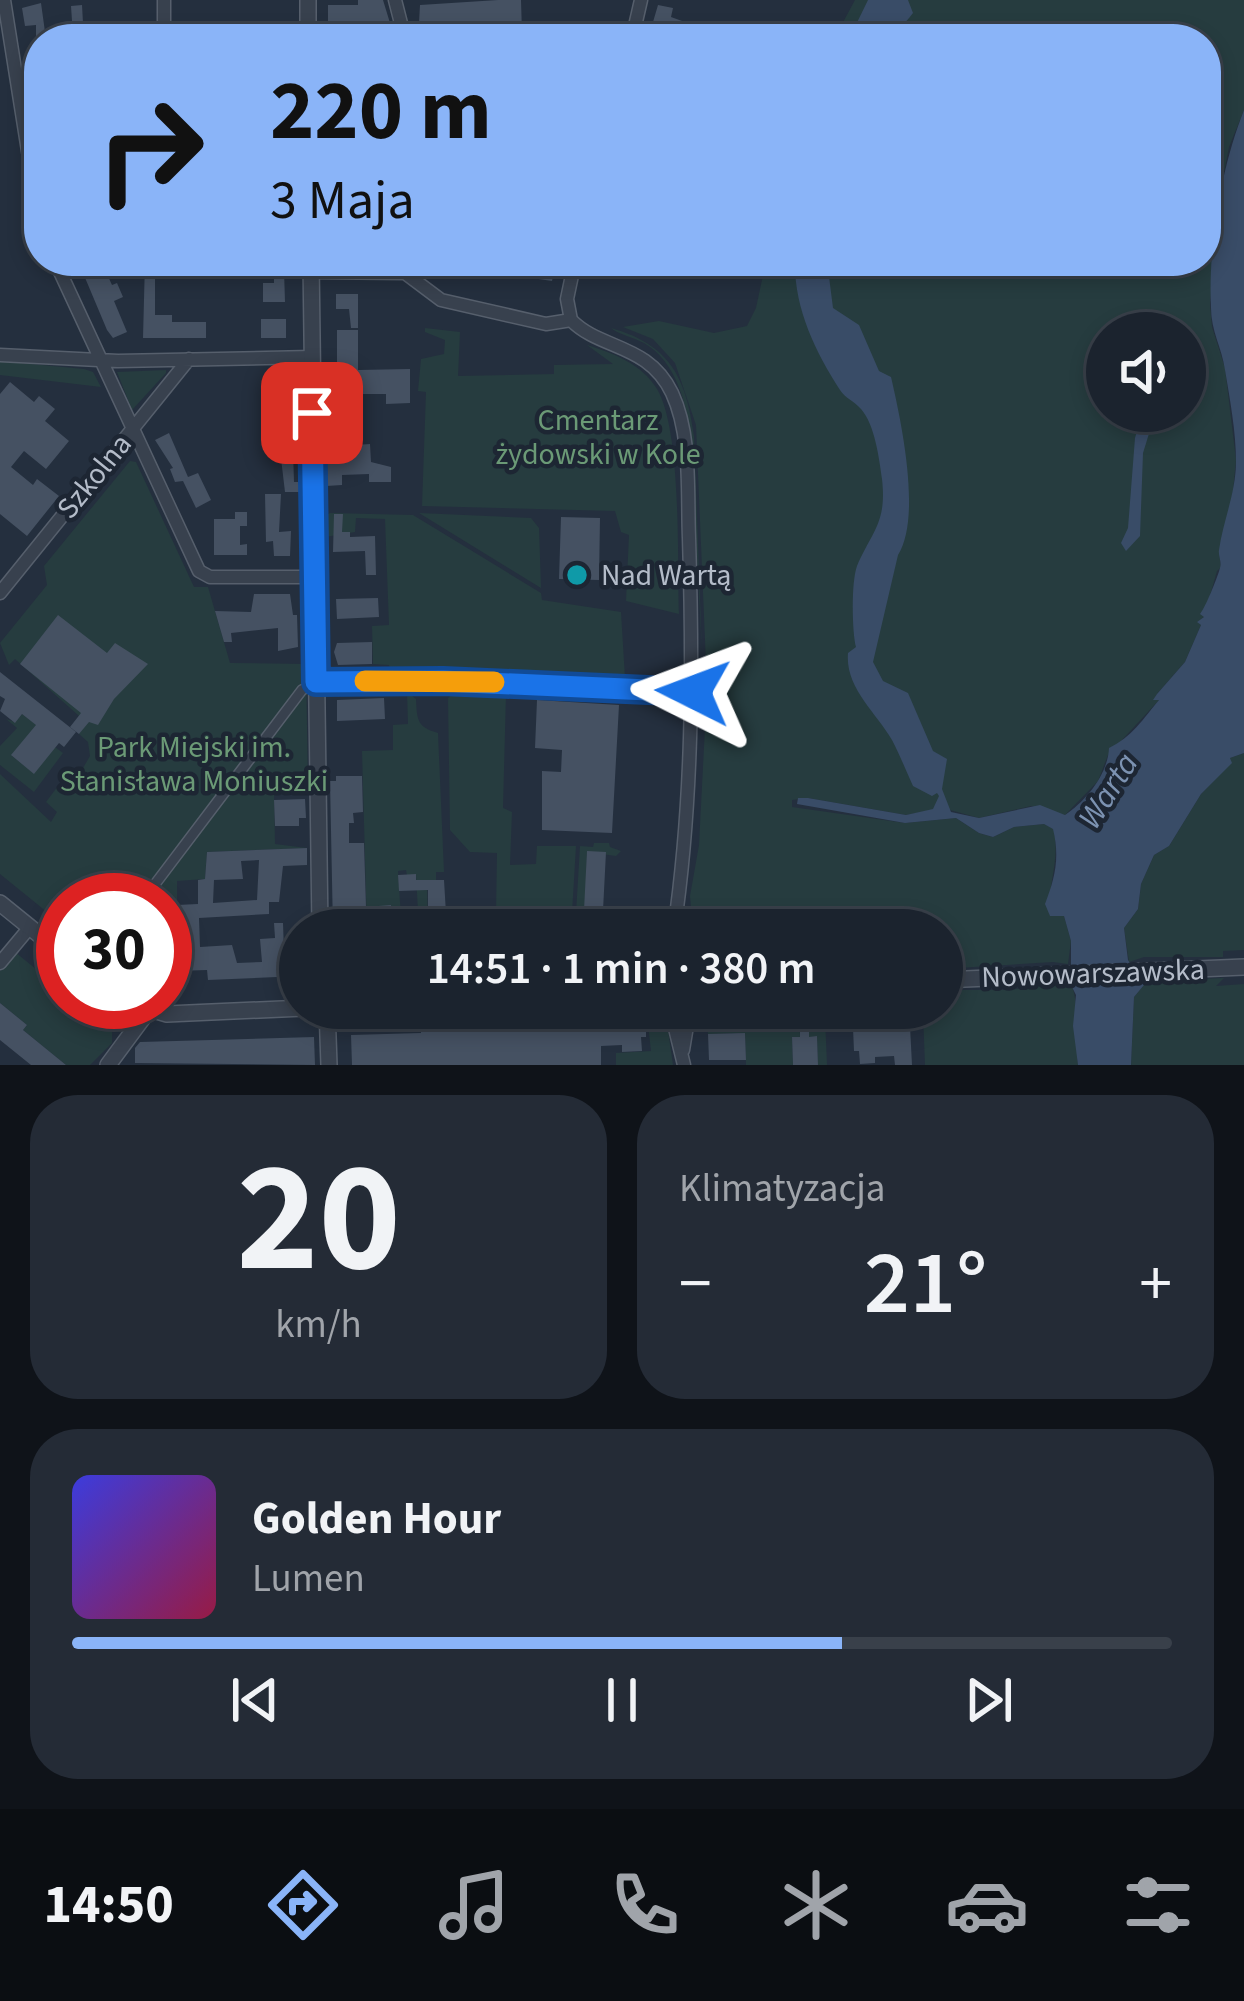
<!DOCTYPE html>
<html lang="pl">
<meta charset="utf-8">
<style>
:root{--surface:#1b232e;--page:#242b36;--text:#f1f3f6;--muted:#a0a4aa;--line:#39404a;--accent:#8ab4f8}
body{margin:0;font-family:"Source Sans 3",sans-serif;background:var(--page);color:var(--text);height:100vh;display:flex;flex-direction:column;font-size:45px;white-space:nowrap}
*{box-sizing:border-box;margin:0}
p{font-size:39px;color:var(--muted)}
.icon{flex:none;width:66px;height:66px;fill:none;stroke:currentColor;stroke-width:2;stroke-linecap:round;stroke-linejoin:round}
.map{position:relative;height:1065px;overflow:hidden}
.side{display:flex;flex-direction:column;gap:30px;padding:30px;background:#0f1319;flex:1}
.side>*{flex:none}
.hud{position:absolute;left:24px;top:24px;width:1197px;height:252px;border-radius:48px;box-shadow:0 6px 18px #0003,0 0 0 3px var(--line);background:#8ab4f8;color:#111;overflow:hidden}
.buttons{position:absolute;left:1086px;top:312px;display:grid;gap:24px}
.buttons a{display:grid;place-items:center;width:120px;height:120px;border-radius:50%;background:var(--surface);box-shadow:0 6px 18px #0003,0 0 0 3px var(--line);font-size:60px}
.speed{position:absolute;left:36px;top:873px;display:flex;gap:24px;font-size:60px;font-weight:700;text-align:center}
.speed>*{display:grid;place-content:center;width:156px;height:156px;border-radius:50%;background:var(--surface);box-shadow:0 6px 18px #0003,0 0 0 3px var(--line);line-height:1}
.speed .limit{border:18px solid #d22;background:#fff;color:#111}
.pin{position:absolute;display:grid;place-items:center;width:102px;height:102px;color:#fff;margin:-51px;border-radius:24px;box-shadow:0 6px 18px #0006}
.me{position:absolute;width:132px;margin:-66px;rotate:273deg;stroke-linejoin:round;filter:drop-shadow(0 0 9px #0008)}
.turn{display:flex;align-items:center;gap:42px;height:252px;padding:0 48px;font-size:54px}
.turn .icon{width:156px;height:156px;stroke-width:2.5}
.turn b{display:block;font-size:84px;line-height:102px}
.big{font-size:90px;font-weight:600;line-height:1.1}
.side .widget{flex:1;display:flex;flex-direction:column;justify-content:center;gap:18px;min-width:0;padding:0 42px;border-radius:48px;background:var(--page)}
.side .dial{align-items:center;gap:0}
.dial b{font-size:156px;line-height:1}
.song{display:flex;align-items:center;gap:36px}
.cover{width:144px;height:144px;border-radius:18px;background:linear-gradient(135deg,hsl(240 70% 55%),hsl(340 70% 35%))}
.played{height:12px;border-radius:6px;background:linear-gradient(90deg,var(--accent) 70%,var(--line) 70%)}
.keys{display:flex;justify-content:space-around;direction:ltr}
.heat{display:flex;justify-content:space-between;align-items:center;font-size:66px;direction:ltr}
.side .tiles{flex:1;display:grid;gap:30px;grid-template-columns:1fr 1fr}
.widget:last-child{grid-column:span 2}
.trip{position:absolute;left:279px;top:909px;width:684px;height:120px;border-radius:60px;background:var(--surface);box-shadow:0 6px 18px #0003,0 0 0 3px var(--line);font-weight:600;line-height:120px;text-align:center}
.menu{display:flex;height:192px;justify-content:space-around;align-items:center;background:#0b0e12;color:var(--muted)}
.menu .icon{width:84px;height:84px}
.menu .active{color:var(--accent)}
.menu b{font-size:54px;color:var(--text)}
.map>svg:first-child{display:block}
</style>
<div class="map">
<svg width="1244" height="1065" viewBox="0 0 1244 1065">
<rect width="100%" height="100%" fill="#242f3e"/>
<path fill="#263c3f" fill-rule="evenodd" d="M855 0H1244V110L1229 147 1216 212 1219 219 1210 304 1212 327 1225 368 1236 460 1232 502 1219 551 1221 567 1217 571 1204 617 1198 622 1201 625 1185 662 1157 694 1155 699H1160L1108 755 1098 781 1065 815 1031 806 979 818 943 808 906 815 808 798 792 800V807L905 823 956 818 979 833 993 837 1014 827 1044 824 1054 829C1060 865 1047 884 1050 916H1064L1071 941 1068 964 1053 962 942 969V930H693L690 896 699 845 707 688 696 425 675 363 653 339 623 327 659 321 714 333 747 326 756 308 766 261H1206V39H834ZM1107 333H1185V411H1107Z
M425 328 460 332 458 376 554 374V365L613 364 587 345C613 353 642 364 657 389 682 431 677 561 679 614L626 601 629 535 621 532 615 511 422 506 426 392 418 391 421 359 444 354 445 340 425 332Z
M611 328C670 345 686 377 694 436L702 653 691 437C686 403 676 361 644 343 633 337 617 334 611 328Z
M0 361 84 369 93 372 101 387 0 375Z
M166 370V373L132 410 117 372Z
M130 461 136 462 194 587H208L230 663 306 664 308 789 274 791 275 844 307 848 207 852 205 879 177 881V971L165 972V900H63V925L0 874V774L51 822 57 812 46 802 58 786 69 792 90 756 88 742 79 734 87 723 15 659 9 665 0 643 47 585 44 566Z
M330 513 413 515 541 593 542 600 621 612 625 678 390 671 389 665 373 664 372 626 389 625 385 519 356 518 355 532 325 537V516Z
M419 513 531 518 539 528 541 588Z
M407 692 416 699C417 720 417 727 438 733L444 872H436V880L427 881 428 928 419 930 416 875H407L406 870 398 871 401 917 398 930H367L362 751 393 750V725L408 724Z
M455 692 506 694 503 808 512 812 510 865 536 864 537 846H576L571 930H557L547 913H496L497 853 470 852 450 830 448 698Z
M22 714 37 725 12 756 34 773 55 747 63 753 34 792 0 765V746L17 728 6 719 15 722Z
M1244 753V950L1223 951V957H1144L1129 962 1124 928 1138 909 1141 884 1154 855 1169 846 1201 794 1231 763 1230 758Z
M594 843H609L610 847 621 851 616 856 587 852 585 918 603 919 602 929 575 930 580 846 593 847Z
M15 952 63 991V1002H76L112 1032V1043L90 1065H66L23 1030 27 1025 0 1003V971Z
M1224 978 1216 986 1244 984V1065H1131L1134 997 1147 981Z
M1051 985H1071C1080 1001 1075 1043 1078 1065H925L923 1013 925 1008H942V990H1008Z
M706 1008H799L800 1038H792L793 1065H746L745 1033 708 1034Z
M809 1008H896V1016L884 1017V1023L850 1024 849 1016 825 1018 827 1065H818L817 1037H809Z
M655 1012 656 1030H668L673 1065H616V1053L651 1051 648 1024H614V1015Z"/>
<path fill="#394c67" d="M868 0H908L913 13C894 39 878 39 849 39Z
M1244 110V753L1230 758 1232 763 1201 794 1169 846 1154 855 1141 884 1138 909 1124 928 1128 960 1144 985 1134 997 1131 1065H1078L1073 1026 1076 995 1071 985V941L1064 916H1050L1045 904C1055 878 1060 858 1053 829L1044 824 1014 827 993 837 979 833 956 818 905 823 797 804 798 798H808L906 815 933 809 939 796 937 793 932 796 913 786C906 771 900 755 892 740 876 712 845 688 848 653L856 647C852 632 851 582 857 566 872 531 887 523 882 479 879 458 875 425 861 409 854 401 845 398 840 390 815 351 794 308 795 261H827L833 308 859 325 879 371 891 377C901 420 922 517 898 555L873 662 883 681 908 693 933 751 947 759 942 789 951 812 979 818 1040 805 1065 815C1086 801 1108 774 1109 748 1132 737 1143 719 1159 700H1153L1157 694 1185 662 1201 625 1197 622 1204 617 1200 614C1205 608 1217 579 1220 568 1222 562 1218 556 1219 550 1223 521 1236 493 1236 461 1236 432 1230 400 1225 370 1222 348 1211 331 1211 308 1208 245 1221 168 1244 110Z
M1143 411H1156L1143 453 1140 536 1126 551 1121 543 1128 528 1135 438Z"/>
<path fill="#455162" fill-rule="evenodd" d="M358 0H383L390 23 371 25 372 39H349L348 28 328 25V5H358Z
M498 0H521L522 33H507L498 25 419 23 420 5Z
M41 3 46 39H36V25L25 26 22 8Z
M82 5 83 23 94 25 95 36 65 39 63 22 72 21 71 6Z
M658 5 673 8 671 17 707 30 704 39H675L678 31 653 22Z
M78 261H101L112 285 117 283 123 297 114 301 127 332 113 338 107 330Z
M145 261H190L191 278 155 279V315H172V322H206V338H143Z
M274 261H292V270H284L285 302H263V283H274Z
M528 261H557L552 281 525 277Z
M336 294H358V328H351L349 309H336Z
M261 319H286V338H261Z
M337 330H358V370L410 369V403L386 404V394H361V402L337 404Z
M10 382 34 402 39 396 55 409 45 421 69 441 46 469 24 451 11 467 33 485 37 479 59 496 27 536 0 514V394Z
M169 433 188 477 198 473 211 500 196 508 183 481 175 482 170 469 173 468 155 440Z
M370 444 371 462 391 467V482H369V474L342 475V485L326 486V460H341V446Z
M280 450H293L294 482H300L301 492H285Z
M265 494H281L279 532 291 531 290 556H274L273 541 266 542Z
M235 512H247V526H240V545L247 544V555H214V519H235Z
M334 514H343L342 532H350V537L375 536 376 575H366L365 551 333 552Z
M561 517 600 518 599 580 559 579Z
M254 594H290L293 615H297L298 647 278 651V628L231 633 232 642H224L215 611 251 612Z
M378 598 379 617 337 619 336 599Z
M58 615 107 653 115 643 148 664 114 699 98 725 89 722 79 734 70 727 81 713 20 664Z
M372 642V664L338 665 334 652 337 643Z
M0 672 76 732 64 747 59 743 34 774 11 755 36 725 22 714 15 723 0 711 5 699 0 696Z
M384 698 385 719 337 721V700Z
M537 700 619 705 612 833 542 830V771L561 772 562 750 535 748Z
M336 776H362L363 812 353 813 354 823H349V843H364L366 907 391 905V918L366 919V930H333L330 781H336Z
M305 799 306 818H299V826H275L274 800Z
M307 848V865L283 866 279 902H269V914L199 918 200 947 232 945 237 963 262 962 260 939 275 938 274 923H283L284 951 300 950V976L208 980 207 970 177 971V905L198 904V880L205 879 207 852ZM259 860 257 900 213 903 214 880 243 879 241 861Z
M587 851 606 852 602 930H583Z
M416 874V880H444L447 930H428V890L399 891 398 875Z
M656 912 657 930H628V914Z
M0 1003 27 1025 23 1030 66 1065H31L0 1040Z
M431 1022 432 1032 600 1025V1031L637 1024V1028H646V1037H641L642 1051 622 1052V1045L601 1046V1065H352L351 1035 421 1033V1023Z
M910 1026 912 1065H895L894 1056 875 1057V1063L860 1064 859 1051H854L853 1028Z
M800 1030H809V1037L817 1036 818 1065H793L792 1037H800Z
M745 1033 746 1060H709L708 1034Z
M314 1037 315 1065 135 1063V1048L140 1042Z"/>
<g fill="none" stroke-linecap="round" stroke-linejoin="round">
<g stroke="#565f6c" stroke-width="12">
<path id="pedestrian" d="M143 900 302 690 317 682"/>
</g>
<g stroke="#565f6c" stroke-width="15">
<path id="minor" d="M4 0 39 220
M164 0V39
M395 0 405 39
M405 37 499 39
M632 39 641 0
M55 261 199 571 210 577H314
M128 261V262
M311 272 405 273
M405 273 441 300 546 324 571 320
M571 320C600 350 648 343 672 393 692 436 687 492 689 538 693 669 693 800 674 930
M571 320 567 299 575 261
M0 355 118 361 312 357
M0 593 189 359
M317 682H509L693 692
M0 963 30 927
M670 1008 684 1065
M683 1050 690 1008"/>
</g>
<g stroke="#565f6c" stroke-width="18">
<path id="tertiary" d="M308 0V39
M311 261 320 930
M0 903 63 954
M942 980 1244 967
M126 1002 167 1014 304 1008
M327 1008 329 1065
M108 1065 148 1011"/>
</g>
<use href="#pedestrian" stroke="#38414e" stroke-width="9"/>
<use href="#minor" stroke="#38414e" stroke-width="12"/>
<use href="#tertiary" stroke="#38414e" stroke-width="15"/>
</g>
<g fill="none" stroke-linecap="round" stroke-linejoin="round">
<g stroke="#114b97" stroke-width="30">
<path id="route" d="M312 413 316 682 443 681 693 692"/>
</g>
<use href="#route" stroke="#1a73e8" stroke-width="21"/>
<path stroke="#f59e0b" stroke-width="21" d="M365 681 494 682"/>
</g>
<circle fill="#0f9aa8" stroke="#1d2633" stroke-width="4.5" cx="577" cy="575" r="12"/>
<g text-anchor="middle" stroke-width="9" stroke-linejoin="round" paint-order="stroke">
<g font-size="30" fill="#6b9a76" stroke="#1d2633">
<text x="598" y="430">Cmentarz<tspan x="598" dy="34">żydowski w Kole</tspan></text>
<text x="194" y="757">Park Miejski im.<tspan x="194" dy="34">Stanisława Moniuszki</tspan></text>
</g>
<g font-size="30" fill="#b4bcc9" stroke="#1d2633">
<text transform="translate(94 476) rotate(-51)" y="10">Szkolna</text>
<text transform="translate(1093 973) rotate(-2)" y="10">Nowowarszawska</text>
</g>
<g font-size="30" fill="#b4bcc9" stroke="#1d2633" text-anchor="start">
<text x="601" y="585">Nad Wartą</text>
</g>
<g font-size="33" font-style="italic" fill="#7c92b1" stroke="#1d2633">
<text transform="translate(1107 790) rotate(-58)" y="12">Warta</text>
</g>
</g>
</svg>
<div class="buttons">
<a><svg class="icon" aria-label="sound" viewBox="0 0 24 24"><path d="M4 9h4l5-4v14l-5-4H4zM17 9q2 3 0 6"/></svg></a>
</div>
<div class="speed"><div class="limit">30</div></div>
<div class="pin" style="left:312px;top:413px;background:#d93025"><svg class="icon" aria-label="arrive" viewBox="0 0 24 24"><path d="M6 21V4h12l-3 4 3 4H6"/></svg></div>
<svg class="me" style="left:693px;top:692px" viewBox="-20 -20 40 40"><path d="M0-17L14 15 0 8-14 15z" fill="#1a73e8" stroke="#fff" stroke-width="4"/></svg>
<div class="trip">14:51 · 1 min · 380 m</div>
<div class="hud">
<div class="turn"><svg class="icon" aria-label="right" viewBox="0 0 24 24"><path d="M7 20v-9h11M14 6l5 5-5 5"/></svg><div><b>220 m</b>3 Maja</div></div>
</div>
</div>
<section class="side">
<div class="tiles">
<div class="widget dial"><b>20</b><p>km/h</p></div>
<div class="widget"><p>Klimatyzacja</p>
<div class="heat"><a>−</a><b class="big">21°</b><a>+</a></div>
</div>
<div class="widget">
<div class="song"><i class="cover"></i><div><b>Golden Hour</b><p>Lumen</p></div></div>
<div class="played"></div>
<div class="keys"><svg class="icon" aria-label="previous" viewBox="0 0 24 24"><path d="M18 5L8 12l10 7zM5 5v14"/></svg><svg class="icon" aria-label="pause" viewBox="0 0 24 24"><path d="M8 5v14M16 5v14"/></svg><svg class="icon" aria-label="next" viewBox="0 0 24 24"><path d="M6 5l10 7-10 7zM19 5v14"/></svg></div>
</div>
</div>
</section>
<nav class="menu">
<b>14:50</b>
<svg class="icon active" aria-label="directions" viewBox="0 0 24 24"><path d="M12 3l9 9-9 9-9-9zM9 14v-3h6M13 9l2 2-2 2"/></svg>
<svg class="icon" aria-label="music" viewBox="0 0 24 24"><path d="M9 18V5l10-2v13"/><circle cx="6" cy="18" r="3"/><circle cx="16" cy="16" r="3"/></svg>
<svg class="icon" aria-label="phone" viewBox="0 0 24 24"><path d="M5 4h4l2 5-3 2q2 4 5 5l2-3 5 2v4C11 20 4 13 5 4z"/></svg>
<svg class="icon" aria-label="climate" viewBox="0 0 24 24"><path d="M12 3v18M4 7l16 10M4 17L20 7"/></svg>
<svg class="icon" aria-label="car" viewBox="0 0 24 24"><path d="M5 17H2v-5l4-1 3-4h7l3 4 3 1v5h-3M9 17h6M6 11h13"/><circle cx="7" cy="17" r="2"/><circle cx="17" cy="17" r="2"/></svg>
<svg class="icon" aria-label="filters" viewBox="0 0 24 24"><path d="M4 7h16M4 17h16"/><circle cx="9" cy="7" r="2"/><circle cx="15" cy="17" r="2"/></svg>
</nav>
